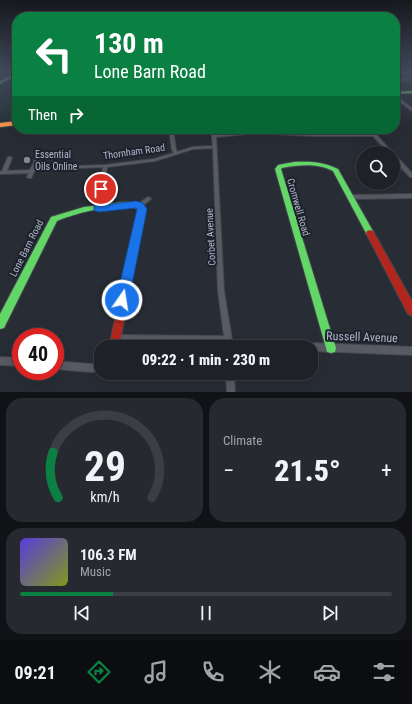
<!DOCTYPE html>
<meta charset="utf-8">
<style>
:root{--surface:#1e2127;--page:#26292f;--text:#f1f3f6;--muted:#a1a3a7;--line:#3c3e44;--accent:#0b8043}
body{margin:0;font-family:"Roboto Condensed",sans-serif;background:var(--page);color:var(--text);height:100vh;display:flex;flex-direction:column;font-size:15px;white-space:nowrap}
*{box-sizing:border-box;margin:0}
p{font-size:13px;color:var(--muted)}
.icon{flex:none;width:22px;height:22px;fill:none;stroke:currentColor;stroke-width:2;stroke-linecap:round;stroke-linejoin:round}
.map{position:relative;height:392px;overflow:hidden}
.details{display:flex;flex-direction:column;gap:6px;padding:6px;background:#101215;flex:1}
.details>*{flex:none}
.hud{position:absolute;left:12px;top:12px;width:388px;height:122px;border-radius:16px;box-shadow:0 4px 16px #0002,0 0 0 1px var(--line);background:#0b8043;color:#fff;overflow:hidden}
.tools{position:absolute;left:356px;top:146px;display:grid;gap:8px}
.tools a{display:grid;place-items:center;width:44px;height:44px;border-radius:50%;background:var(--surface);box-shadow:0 4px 16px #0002,0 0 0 1px var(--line);font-size:20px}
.speed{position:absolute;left:12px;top:328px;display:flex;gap:8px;font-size:20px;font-weight:700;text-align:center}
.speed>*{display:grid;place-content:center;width:52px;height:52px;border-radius:50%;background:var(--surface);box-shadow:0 4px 16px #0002,0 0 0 1px var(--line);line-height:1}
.speed .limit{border:6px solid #d22;background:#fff;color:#111}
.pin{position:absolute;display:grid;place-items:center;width:34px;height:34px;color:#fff;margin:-17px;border:2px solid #fff;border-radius:50%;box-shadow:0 1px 4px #0007}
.me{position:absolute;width:44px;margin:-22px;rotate:13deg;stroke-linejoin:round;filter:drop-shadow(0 0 3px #0008)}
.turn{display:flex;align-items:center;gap:14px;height:84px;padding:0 16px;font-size:18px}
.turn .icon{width:52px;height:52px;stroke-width:2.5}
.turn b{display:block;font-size:28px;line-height:34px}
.then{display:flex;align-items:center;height:38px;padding:0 16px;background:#0003;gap:8px;font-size:15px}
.big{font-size:30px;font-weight:800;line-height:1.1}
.details .tile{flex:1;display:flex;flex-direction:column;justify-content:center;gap:6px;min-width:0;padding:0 14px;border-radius:16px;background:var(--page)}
.details .dial{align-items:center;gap:0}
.dial svg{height:104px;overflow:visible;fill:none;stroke:var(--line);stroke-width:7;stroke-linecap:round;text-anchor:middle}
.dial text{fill:var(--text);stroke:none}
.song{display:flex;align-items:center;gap:12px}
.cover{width:48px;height:48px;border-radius:6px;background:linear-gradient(135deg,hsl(250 70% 55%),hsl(70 70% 35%))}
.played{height:4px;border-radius:2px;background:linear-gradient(90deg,var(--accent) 25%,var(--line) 25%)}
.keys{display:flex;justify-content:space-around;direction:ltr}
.heat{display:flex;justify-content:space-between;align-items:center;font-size:22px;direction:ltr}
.details .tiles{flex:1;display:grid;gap:6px;grid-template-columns:1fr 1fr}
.tile:last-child{grid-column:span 2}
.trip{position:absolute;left:94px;top:340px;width:224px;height:40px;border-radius:16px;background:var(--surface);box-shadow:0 4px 16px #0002,0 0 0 1px var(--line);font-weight:800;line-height:40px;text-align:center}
.tabs{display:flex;height:64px;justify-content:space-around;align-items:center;background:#0c0d10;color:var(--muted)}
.tabs .icon{width:28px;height:28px}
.tabs .current{color:var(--accent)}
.tabs b{font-size:18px;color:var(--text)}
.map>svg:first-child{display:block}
</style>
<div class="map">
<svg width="412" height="392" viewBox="0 0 412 392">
<rect width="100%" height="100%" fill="#282c34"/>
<path fill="#253539" d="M0 72H17V119L0 121Z"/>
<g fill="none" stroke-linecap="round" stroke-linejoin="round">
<g stroke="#44474d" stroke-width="2">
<path id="street" d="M412 78V80L395 81V79Z
M395 95 412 108V111L395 98Z
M169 129H173L176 150 177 152 193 147 213 146 211 129H215L216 135 259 131 310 134H371L367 129H371L392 152 393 153H389L373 136H310L259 133 216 137 224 291 232 340 304 343 307 344 308 346V344L311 343 412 347V355L311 351V347H225V344L115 343 112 342 111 339 112 336 115 335 224 336 218 291 213 148 193 149 155 161 107 167 102 209 101 210H97L96 209 103 167 77 168 75 167 77 166 105 165 154 159 174 153 172 150Z
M38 154H40L42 155 35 170V171L34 172 31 178H29L27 177 29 173 0 174V172L2 171 8 157H10L12 158 7 171 30 170Z
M393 155H395L412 173V177H410L393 159Z
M412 194V198L352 199 349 197 352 195Z
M148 197 150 198 151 199 150 200 142 206H138L137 205 138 204Z
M0 357 21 358V366L0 365Z
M55 361 91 364 101 363V371L91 372 55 369Z
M226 373H234L235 392H227Z"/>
</g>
<g stroke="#44474d" stroke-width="2">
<path id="fast" d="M16 72H17V75L0 84V81Z
M412 91V93L395 94V92Z
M294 162C309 161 324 162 338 169L374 233 373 235 370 236 367 235 333 171C317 163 299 165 282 168L281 169 336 348 335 352 331 353 327 352 326 348 275 169 278 165Z
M124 202H134L144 205 146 212 133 270 130 271 127 270 126 267 138 212V209C118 202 76 213 57 221L4 328 0 329V314L51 217 84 207Z"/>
</g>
<g stroke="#44474d" stroke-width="2">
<path id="slow" d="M17 121V125L0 127V123Z"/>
</g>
<g stroke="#44474d" stroke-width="2">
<path id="jam" d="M370 230 373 231 412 301V316L408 314 366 233 367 231Z
M130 263 133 264 134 267 119 347H109L126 267 127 264Z"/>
</g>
<use href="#street" fill="#585b63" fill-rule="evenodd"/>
<use href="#fast" fill="#63d668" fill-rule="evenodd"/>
<use href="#slow" fill="#ff974d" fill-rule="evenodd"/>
<use href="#jam" fill="#b3261e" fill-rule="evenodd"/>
</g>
<linearGradient id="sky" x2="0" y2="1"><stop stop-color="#16181d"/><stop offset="0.57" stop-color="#424b5c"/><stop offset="1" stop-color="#424b5c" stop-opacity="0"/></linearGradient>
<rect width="412" height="127" fill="url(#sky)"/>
<path fill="#1a73e8" stroke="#114b97" d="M101 186 106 189 104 205 136 201 143 203 147 209 129 300 127 304 122 306 118 304 116 300 137 209 136 208 99 212 95 211 94 209 97 189Z"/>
<circle fill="#828692" stroke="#1c222e" stroke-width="1.5" cx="27" cy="160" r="4"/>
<g text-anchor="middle" stroke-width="4" stroke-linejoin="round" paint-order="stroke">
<g font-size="10" fill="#b2b7c5" stroke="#1c222e">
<text transform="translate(134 151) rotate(-8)" y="4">Thornham Road</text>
<text transform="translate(299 207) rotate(74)" y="4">Cromwell Road</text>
<text transform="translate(210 237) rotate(-93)" y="4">Corbet Avenue</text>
<text transform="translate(26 248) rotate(-63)" y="4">Lone Barn Road</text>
</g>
<g font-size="10" fill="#b2b7c5" stroke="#1c222e" text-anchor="start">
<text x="35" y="158">Essential<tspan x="35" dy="12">Oils Online</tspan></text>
</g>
<g font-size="12" fill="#b2b7c5" stroke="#1c222e">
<text transform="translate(362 337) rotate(2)" y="4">Russell Avenue</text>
</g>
</g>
</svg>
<div class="tools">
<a><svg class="icon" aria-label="search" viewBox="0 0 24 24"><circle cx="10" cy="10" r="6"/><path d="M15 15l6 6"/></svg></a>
</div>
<div class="speed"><div class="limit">40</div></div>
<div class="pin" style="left:101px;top:189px;background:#d93025"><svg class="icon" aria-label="arrive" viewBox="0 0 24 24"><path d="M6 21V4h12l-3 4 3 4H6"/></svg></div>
<svg class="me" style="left:122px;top:300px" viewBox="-20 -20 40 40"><circle r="17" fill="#1a73e8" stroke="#fff" stroke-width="3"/><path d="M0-11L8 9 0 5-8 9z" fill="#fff"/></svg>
<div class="trip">09:22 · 1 min · 230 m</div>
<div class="hud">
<div class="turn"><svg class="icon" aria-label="left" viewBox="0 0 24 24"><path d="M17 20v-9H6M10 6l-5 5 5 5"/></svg><div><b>130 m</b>Lone Barn Road</div></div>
<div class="then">Then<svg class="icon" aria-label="right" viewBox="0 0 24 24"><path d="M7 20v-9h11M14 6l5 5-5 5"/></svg></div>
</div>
</div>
<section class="details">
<div class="tiles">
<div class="tile dial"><svg viewBox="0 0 100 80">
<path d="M14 69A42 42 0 1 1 86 69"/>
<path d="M14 69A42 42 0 0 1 10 34" stroke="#0b8043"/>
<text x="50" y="56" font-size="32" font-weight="700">29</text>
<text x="50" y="72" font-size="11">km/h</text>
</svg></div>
<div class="tile"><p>Climate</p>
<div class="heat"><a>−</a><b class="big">21.5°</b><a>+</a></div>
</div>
<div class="tile">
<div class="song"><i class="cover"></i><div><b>106.3 FM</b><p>Music</p></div></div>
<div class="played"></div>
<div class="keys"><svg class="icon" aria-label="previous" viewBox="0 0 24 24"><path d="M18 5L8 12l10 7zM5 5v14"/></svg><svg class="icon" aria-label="pause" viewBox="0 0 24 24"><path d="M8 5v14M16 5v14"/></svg><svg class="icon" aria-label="next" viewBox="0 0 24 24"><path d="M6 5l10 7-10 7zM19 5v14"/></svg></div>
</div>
</div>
</section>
<nav class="tabs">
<b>09:21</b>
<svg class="icon current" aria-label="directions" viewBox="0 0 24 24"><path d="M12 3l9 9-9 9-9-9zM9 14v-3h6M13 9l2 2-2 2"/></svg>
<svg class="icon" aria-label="music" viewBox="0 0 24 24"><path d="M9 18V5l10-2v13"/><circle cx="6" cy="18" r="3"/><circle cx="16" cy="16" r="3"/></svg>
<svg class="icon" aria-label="phone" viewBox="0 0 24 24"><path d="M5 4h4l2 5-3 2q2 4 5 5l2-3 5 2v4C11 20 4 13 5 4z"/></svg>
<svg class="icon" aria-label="climate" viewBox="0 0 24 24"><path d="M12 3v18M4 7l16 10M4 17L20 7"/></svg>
<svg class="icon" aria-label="car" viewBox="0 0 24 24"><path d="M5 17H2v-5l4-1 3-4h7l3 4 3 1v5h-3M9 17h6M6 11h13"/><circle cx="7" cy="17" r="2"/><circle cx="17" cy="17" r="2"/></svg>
<svg class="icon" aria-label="filters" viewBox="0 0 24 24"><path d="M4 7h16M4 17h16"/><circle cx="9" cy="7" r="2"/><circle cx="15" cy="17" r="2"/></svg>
</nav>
